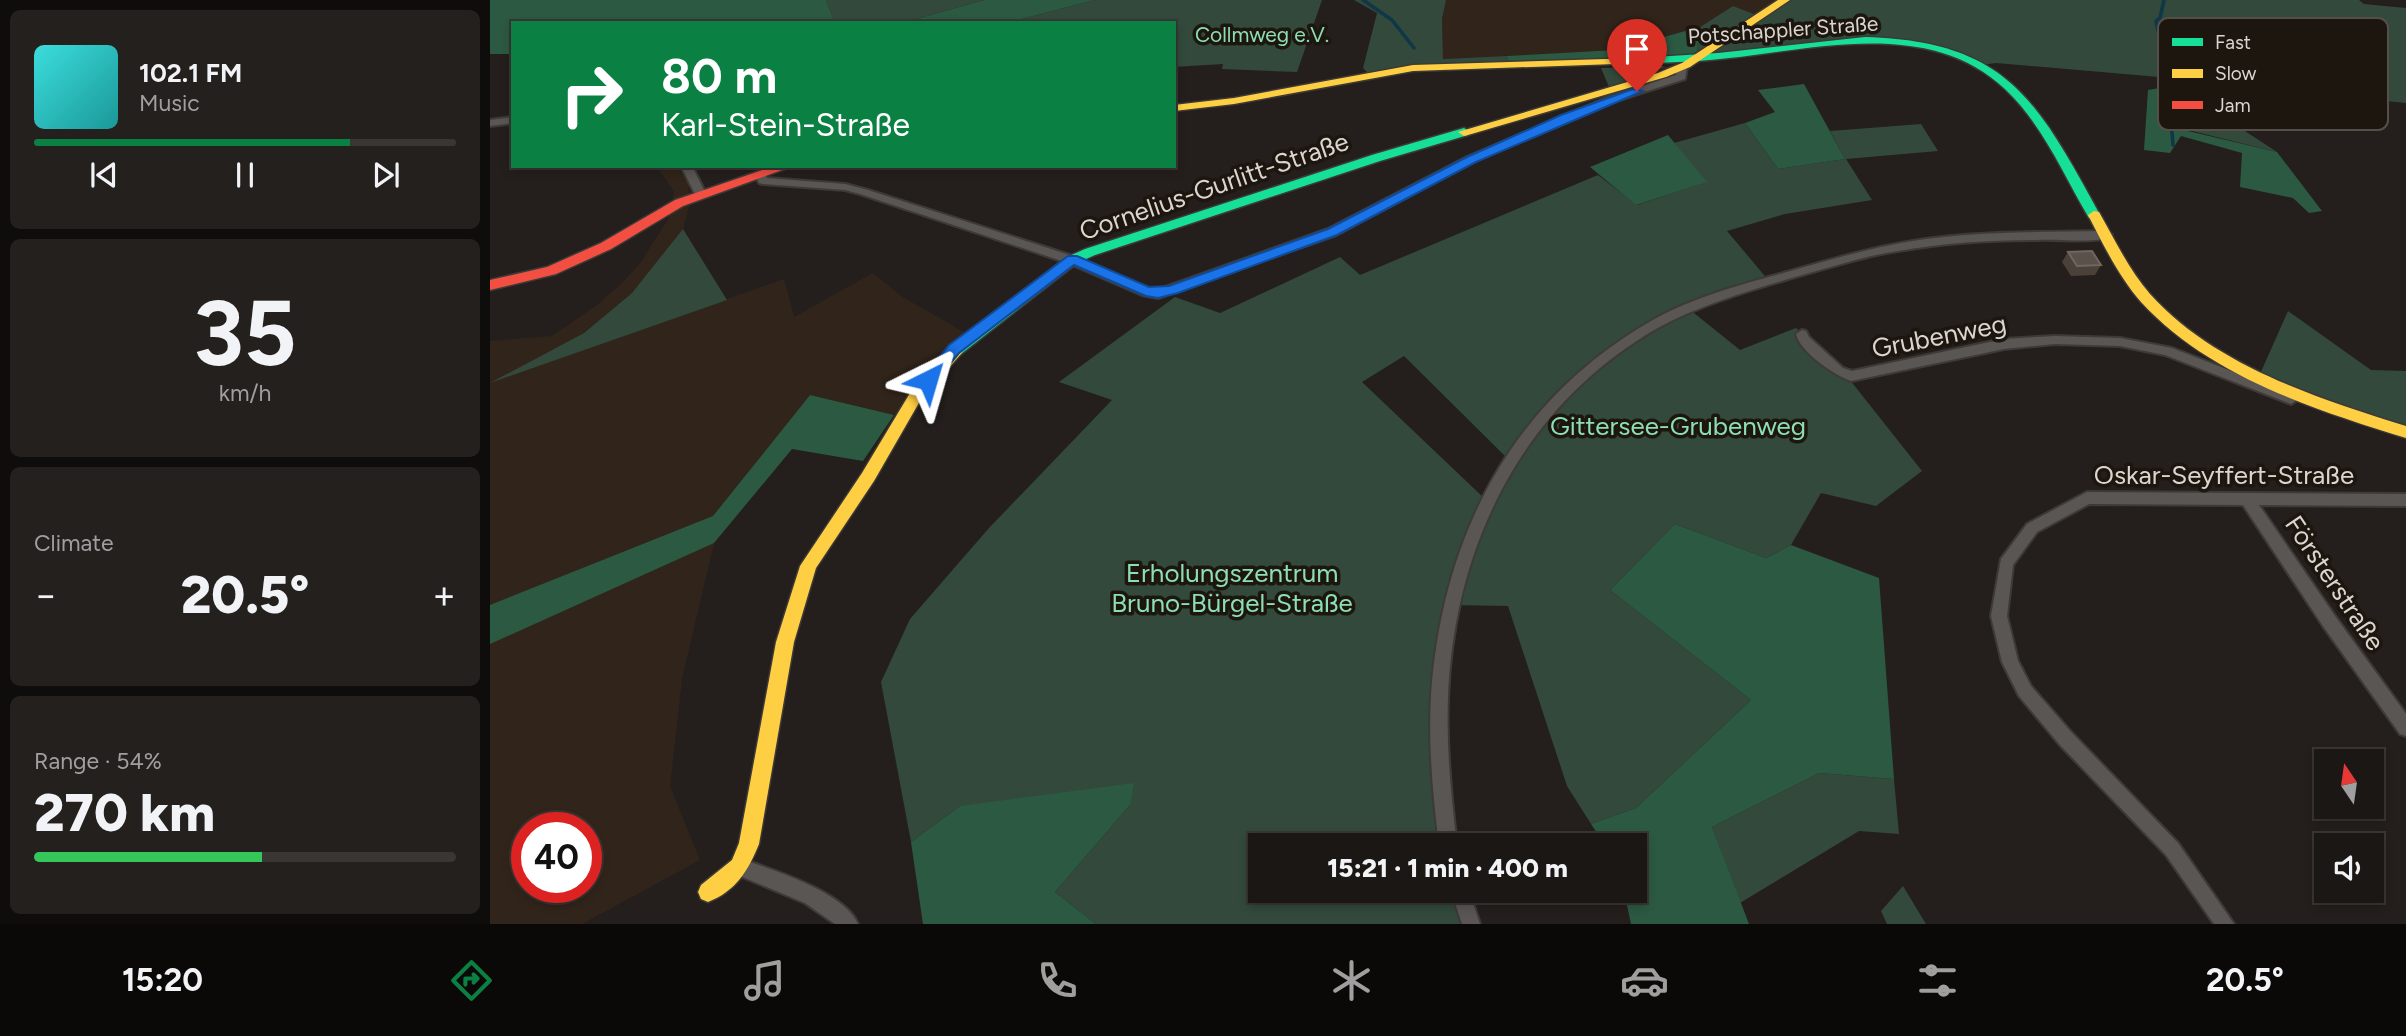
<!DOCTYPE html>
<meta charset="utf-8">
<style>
:root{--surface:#1b1715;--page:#24201e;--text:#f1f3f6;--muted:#a09fa0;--line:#393634;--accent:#0b8043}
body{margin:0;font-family:Figtree,sans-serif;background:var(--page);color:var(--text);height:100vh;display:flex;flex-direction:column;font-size:26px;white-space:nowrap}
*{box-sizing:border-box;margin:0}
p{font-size:23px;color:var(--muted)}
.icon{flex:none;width:38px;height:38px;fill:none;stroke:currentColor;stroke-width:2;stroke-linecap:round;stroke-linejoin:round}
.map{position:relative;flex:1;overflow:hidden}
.side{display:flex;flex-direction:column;gap:10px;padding:10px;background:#0f0d0c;width:490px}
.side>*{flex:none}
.top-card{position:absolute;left:21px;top:21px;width:665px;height:147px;border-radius:0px;box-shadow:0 4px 10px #0003,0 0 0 2px var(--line);background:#0b8043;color:#fff;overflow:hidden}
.needle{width:46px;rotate:347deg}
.buttons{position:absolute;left:1824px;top:749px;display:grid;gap:14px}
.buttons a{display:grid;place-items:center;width:70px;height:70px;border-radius:0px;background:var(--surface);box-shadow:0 4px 10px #0003,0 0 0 2px var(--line);font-size:35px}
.speed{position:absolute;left:21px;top:812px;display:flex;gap:14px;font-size:35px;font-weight:700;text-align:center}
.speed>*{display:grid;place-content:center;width:91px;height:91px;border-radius:50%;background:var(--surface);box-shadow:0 4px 10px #0003,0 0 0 2px var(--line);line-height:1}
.speed .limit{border:10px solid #d22;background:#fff;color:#111}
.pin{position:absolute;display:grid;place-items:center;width:60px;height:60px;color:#fff;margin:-72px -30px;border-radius:50% 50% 50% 0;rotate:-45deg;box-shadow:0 0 7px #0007}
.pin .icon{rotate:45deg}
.me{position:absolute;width:77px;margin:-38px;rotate:40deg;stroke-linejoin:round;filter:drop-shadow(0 0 5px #0008)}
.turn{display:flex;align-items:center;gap:24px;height:147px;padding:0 35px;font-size:32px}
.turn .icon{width:91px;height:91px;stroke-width:2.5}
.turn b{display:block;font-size:49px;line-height:60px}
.big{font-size:52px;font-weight:800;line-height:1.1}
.side .widget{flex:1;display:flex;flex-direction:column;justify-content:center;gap:10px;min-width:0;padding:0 24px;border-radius:10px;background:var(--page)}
.side .dial{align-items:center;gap:0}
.dial b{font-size:91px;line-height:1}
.song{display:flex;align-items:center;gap:21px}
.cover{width:84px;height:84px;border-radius:10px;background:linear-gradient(135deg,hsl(180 70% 55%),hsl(180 70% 35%))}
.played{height:7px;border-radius:4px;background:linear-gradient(90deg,var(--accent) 75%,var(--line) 75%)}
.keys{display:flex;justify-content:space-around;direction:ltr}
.heat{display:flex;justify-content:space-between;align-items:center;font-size:38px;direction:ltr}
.charge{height:10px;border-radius:5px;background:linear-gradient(90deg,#34c759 54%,var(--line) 0)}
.trip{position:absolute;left:758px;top:833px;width:399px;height:70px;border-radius:0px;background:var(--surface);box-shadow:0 4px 10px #0003,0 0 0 2px var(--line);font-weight:800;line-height:70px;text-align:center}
.tabs{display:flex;height:112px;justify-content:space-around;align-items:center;background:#0b0908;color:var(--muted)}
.tabs .icon{width:49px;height:49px}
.tabs .active{color:var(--accent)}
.tabs b{font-size:32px;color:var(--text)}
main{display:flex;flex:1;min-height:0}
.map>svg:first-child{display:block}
</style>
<main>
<section class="side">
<div class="widget">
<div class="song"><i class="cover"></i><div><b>102.1 FM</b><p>Music</p></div></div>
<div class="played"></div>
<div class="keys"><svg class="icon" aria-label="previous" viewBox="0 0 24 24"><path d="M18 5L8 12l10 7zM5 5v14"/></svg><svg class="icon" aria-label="pause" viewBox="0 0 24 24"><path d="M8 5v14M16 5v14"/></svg><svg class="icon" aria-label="next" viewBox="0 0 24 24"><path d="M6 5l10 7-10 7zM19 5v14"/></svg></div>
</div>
<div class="widget dial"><b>35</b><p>km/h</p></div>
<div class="widget"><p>Climate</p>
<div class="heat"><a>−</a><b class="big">20.5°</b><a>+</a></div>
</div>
<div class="widget"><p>Range · 54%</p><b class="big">270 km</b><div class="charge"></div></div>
</section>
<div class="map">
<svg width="1916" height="924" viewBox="0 0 1916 924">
<rect width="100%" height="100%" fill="#241f1c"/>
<path fill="#31251b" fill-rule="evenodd" d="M956 0H1295L1269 16 1243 6 1210 27 1126 50 953 59 952 19Z
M166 166H187L198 184 200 203 193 229 174 256 142 293 94 333 3 382 294 279 304 317 383 273 411 296 481 336 404 415 320 395 223 516 224 543 192 679 180 786 210 860 92 924H0V341L62 336 107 305 132 283 151 262 180 216 184 191ZM37 828H96V887H37Z"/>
<path fill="#32493c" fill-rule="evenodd" d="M336 0H494L412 23H345Z
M605 0H832L807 72 732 69 733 64 684 67V23H516Z
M864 0H956L952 19 953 59 1016 56 1020 63 878 73 873 68 887 13Z
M1295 0H1869L1874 4 1916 8V103L1804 92 1794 101 1764 96H1730L1738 120 1787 152 1698 130 1690 92 1670 88 1669 77 1506 63 1491 65 1476 57 1414 44 1363 43 1206 58 1210 27 1243 6 1269 16Z
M1171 66 1176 67 1119 87 1111 68Z
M1255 123 1288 169 1355 159 1340 131 1431 124 1448 151 1356 159 1382 200 1295 214 1237 231 1279 281 1199 309 1250 350 1306 328 1356 375 1432 471 1386 506 1331 493 1301 545 1276 558 1185 524 1120 590 1261 700 1146 808 1101 824 1077 786 1018 606 962 605 951 802 958 845H770V891H970L981 924H606L565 892 640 805 470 806 421 842 391 682 420 619 499 528 622 400 569 382 685 297 730 313 850 257 870 275 1108 175 1147 205 1216 182 1184 143ZM914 356 1019 460 995 499 872 382Z
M193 229 237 300 0 383 94 333 142 293Z
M1798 311 1881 370 1916 371V432L1770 374Z
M1329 773 1404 779 1409 834 1369 831 1250 903 1222 827Z
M1413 886 1436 924H1397L1391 911Z"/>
<path fill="#2c5942" d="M0 0H336L345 23H23V54H0Z
M494 0H605L516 23H412Z
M1210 27 1206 58 1020 63 1016 56 1126 50Z
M1314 84 1355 159 1288 169 1255 123 1285 112 1268 90Z
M1670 88 1690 91 1698 131 1787 152 1832 211 1819 213 1803 198 1750 187 1752 153 1691 136 1680 153 1654 150 1658 90Z
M1178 135 1217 182 1146 205 1100 167Z
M320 395 404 415 373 461 302 449 224 543 0 644V605L223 516Z
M1185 524 1276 558 1301 545 1389 578 1404 779 1329 773 1222 827 1259 924H1141L1134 891H1144V845H1115L1101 824 1146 808 1261 700 1120 590Z
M644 783 640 805 565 892 606 924H433L421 842 470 806Z"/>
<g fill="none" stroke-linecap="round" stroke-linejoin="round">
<path stroke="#0e3748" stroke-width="3.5" d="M873 0 902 20 924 48
M1674 0 1670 18 1666 21 1677 71 1683 145"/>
<g stroke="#3d3a37" stroke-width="4">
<path id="street" d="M1192 64 1197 67 1195 79 1129 100 985 161 846 235 668 298 652 295 578 263 370 194 355 190 273 184 269 183 265 174 270 171 274 172 277 178 355 184 378 190 586 257 658 288 667 290 838 229 977 157 1121 96 1186 75 1187 67Z
M23 117V123L0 126V120Z
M191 166H202L216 194 214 196H206Z
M1616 231 1622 235 1620 238C1597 243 1570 239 1546 240 1500 240 1454 243 1408 251 1373 256 1339 268 1305 277 1258 291 1209 305 1166 329 1033 406 964 545 958 697 956 746 961 796 967 845H949C943 796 938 745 941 695 952 539 1019 405 1156 324 1199 298 1249 285 1297 272 1346 258 1393 244 1444 238 1501 231 1559 232 1616 231Z
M1312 330 1316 331 1319 337 1353 368 1362 371 1514 339 1565 336 1630 338 1682 348 1806 396 1808 399 1801 404 1675 355 1630 346 1565 344 1514 349 1361 381C1344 375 1310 352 1306 334Z
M1597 492 1916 494V506L1769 505 1845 616 1916 714V736L1910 734 1833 626 1753 505 1599 504 1547 532 1523 565 1517 616 1528 661 1541 686 1582 733 1688 843 1744 924H1724L1676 855 1570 745 1529 696 1512 662 1501 616 1511 559 1537 524Z
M249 858C280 869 355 892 368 924H345L315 903 243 873 240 867 243 861Z
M961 891H979L990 924H972Z"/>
</g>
<g stroke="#3d3a37" stroke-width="3">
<path id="fast" d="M1375 37C1517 41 1547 100 1610 215L1609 218H1599C1573 174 1553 125 1515 89 1441 19 1330 48 1239 58 1209 62 1179 62 1149 64L1144 61 1149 58 1228 53Z
M974 128 980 132 978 135 890 161 605 255 587 263 471 354 466 355 459 350 577 257 595 249 882 155Z"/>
</g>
<g stroke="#3d3a37" stroke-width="3">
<path id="slow" d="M1288 0H1300L1200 67 1176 77 978 135 974 136 968 132 1168 73 1192 63Z
M1149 58 1154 61 1153 63 923 71 744 104 684 111V105L744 98 923 65Z
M1604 211 1609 212C1625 240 1639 270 1660 294 1725 366 1827 398 1916 426V438C1823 409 1719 376 1651 302 1629 277 1613 244 1598 215Z
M466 345 473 350 471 354 430 401 384 481 326 568 304 642 269 844C258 871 246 891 218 902L211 899 208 892 211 885 242 860 249 843 286 642 310 566 372 473 420 393 461 346Z"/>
</g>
<g stroke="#3d3a37" stroke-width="3">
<path id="jam" d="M284 166H303L193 206 121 249 66 274 0 290V280L57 267 111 243 185 200Z"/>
</g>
<use href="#street" fill="#5a5654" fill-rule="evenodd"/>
<use href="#fast" fill="#16e098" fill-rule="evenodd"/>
<use href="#slow" fill="#ffcf43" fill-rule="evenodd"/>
<use href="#jam" fill="#f24e42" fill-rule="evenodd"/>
</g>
<path fill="#4b4139" d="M1578 252 1611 265 1605 275 1581 276 1572 262Z"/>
<path fill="#5a514a" stroke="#6e665f" stroke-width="2" d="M1602 251 1611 265 1587 266 1578 252Z"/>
<path fill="#1a73e8" stroke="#114b97" stroke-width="2" d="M1143 89 1153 91 986 162 847 235 688 293 668 298 656 296 584 265 469 353 443 384 438 386 431 380 459 345 578 256H587L659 287 679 286 838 229 977 157 1071 115Z"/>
<g text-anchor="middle" stroke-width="7" stroke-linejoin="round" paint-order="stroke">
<g font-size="21" fill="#dad5d0" stroke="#1d160f">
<text transform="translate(1293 30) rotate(-4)" y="7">Potschappler Straße</text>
</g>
<g font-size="21" fill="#8cdfb4" stroke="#1d160f">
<text x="772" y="42">Collmweg e.V.</text>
</g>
<g font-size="26" fill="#dad5d0" stroke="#1d160f">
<text transform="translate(724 186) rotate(-19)" y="9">Cornelius-Gurlitt-Straße</text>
<text transform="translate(1449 336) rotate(-11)" y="9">Grubenweg</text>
<text x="1734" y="484">Oskar-Seyffert-Straße</text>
<text transform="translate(1845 583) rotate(56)" y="9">Försterstraße</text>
</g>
<g font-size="26" fill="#8cdfb4" stroke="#1d160f">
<text x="1188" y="435">Gittersee-Grubenweg</text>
<text x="742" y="582">Erholungszentrum<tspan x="742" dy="30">Bruno-Bürgel-Straße</tspan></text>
</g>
</g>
<rect x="1668" y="18" width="230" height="112" rx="10" fill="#1d160f" stroke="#564f49" stroke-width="2"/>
<rect x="1682" y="38" width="31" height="8" fill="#16e098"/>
<rect x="1682" y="69" width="31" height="9" fill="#ffcf43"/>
<rect x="1682" y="101" width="31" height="8" fill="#f24e42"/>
<g font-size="19" fill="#dad5d0">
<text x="1725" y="49">Fast</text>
<text x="1725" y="80">Slow</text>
<text x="1725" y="112">Jam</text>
</g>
</svg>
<div class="buttons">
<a><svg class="needle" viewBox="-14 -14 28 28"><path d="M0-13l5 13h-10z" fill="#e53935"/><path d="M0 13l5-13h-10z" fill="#a09fa0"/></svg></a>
<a><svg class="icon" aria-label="sound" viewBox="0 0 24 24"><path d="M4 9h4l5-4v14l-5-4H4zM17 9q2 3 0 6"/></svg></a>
</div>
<div class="speed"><div class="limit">40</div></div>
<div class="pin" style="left:1147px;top:91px;background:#d93025"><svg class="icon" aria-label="arrive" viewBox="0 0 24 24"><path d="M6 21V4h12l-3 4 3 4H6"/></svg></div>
<svg class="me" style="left:438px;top:380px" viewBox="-20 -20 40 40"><path d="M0-17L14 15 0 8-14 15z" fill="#1a73e8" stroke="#fff" stroke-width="4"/></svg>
<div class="trip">15:21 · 1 min · 400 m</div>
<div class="top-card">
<div class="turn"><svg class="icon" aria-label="right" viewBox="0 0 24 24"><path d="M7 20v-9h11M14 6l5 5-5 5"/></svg><div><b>80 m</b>Karl-Stein-Straße</div></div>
</div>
</div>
</main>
<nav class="tabs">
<b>15:20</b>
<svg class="icon active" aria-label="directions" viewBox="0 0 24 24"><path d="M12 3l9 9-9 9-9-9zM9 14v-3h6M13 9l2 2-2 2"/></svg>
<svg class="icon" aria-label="music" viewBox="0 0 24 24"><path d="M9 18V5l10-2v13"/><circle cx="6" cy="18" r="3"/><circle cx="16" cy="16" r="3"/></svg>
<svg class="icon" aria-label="phone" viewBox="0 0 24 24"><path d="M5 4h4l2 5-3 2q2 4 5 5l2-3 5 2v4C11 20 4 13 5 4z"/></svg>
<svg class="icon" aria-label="climate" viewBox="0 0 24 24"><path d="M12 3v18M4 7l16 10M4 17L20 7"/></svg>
<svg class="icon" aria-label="car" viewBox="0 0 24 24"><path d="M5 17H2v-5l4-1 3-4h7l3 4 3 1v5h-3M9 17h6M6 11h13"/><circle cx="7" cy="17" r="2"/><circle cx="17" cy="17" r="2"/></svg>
<svg class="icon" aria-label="filters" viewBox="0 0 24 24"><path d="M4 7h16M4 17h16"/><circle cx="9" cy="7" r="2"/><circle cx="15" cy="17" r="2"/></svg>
<b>20.5°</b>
</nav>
